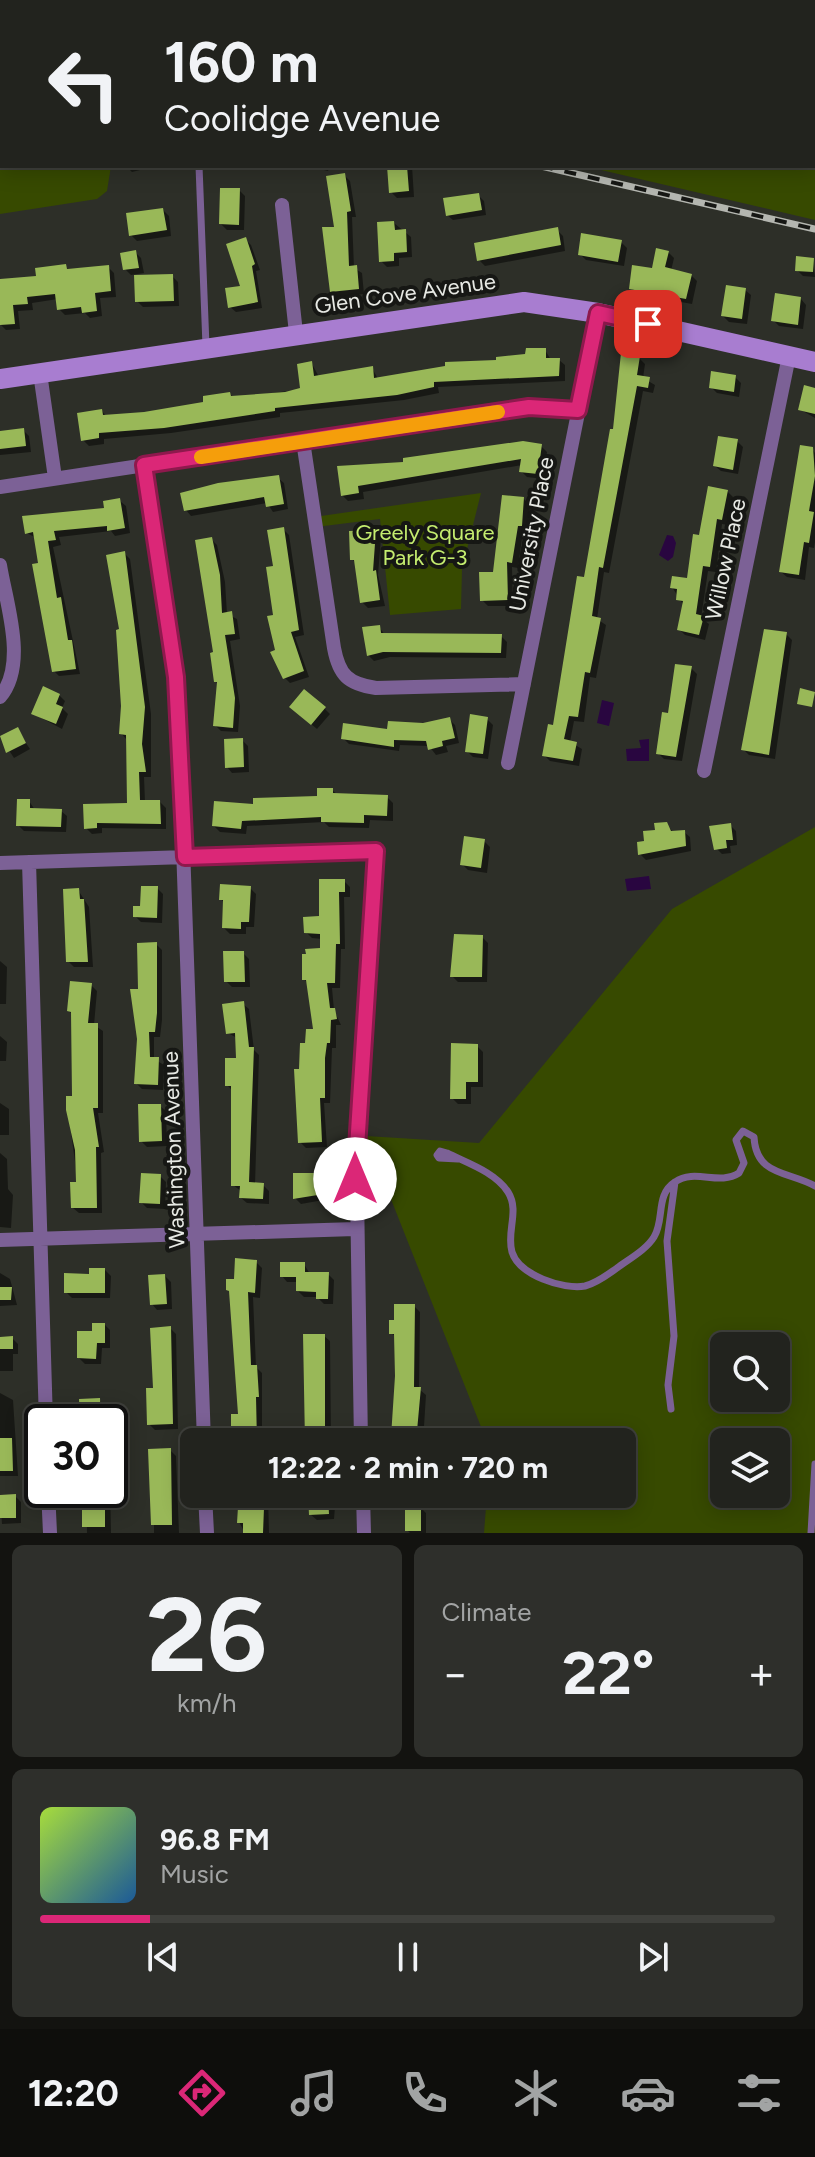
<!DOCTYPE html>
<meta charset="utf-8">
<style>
:root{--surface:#22231e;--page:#2e2f2b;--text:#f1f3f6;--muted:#a2a4a4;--line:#3f403c;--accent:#db2777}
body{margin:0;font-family:Figtree,sans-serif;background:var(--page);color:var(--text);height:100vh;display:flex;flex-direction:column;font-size:30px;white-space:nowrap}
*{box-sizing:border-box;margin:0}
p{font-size:26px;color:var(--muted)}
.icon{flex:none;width:44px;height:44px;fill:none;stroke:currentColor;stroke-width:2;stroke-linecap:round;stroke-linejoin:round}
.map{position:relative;height:1533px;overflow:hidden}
.panel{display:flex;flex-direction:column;gap:12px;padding:12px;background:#131310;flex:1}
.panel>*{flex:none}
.guide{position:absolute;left:0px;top:0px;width:816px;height:168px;box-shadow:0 4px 20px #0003,0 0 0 2px var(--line);background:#22231e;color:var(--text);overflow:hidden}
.controls{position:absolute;left:710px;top:1332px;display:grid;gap:16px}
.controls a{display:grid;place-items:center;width:80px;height:80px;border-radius:12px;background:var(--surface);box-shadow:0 4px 20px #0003,0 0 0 2px var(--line);font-size:40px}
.speed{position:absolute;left:24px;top:1404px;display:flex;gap:16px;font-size:40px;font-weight:700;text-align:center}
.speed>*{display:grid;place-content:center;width:104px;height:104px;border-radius:50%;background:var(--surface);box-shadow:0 4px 20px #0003,0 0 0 2px var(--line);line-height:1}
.speed .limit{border:4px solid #111;border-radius:12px;background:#fff;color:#111}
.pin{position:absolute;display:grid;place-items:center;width:68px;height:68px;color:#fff;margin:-34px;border-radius:16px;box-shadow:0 4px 12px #0006}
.me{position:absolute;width:88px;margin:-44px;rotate:0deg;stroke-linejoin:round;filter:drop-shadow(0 0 6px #0008)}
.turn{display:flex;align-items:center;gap:28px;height:168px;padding:0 32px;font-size:36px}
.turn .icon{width:104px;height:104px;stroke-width:2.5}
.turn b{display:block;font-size:56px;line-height:68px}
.big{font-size:60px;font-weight:700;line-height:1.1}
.panel .tile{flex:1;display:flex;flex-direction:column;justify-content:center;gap:12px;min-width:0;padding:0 28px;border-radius:12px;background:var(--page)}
.panel .dial{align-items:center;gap:0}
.dial b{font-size:104px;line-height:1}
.song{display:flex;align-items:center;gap:24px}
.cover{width:96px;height:96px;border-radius:12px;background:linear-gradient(135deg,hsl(80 70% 55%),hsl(210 70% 35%))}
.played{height:8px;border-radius:4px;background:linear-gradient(90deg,var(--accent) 15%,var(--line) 15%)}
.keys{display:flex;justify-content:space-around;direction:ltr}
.heat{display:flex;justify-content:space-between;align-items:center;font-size:44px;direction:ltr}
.panel .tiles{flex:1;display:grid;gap:12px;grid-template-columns:1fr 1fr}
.tile:last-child{grid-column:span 2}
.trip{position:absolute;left:180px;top:1428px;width:456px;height:80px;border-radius:12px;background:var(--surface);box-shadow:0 4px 20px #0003,0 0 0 2px var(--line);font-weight:700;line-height:80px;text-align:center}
.tabs{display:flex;height:128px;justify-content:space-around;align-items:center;background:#0e0e0c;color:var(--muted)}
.tabs .icon{width:56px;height:56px}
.tabs .selected{color:var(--accent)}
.tabs b{font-size:36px;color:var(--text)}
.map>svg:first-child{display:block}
</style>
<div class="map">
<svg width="815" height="1533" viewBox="0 0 815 1533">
<rect width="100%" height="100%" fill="#2d2f28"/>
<path fill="#374a00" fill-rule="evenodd" d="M349 0H544L552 2H350Z
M815 63V220L584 166H814Z
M0 64 2 166H111L107 191 97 199 0 214Z
M481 493 462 569 461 609 390 615 380 519 316 527 314 517Z
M815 827V1533H484L487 1494H622V1442H487L366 1136 479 1143 672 909ZM724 1346H776V1398H724ZM724 1442H776V1494H724Z"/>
<path fill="#290640" d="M667 535 673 536 676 543 673 557 668 561 659 555Z
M602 700 614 703 609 726 597 723Z
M649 739V761H627L626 749 641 748 639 740Z
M649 876 651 889 627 891 625 879Z"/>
<path fill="#0007" d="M0 0H73L2 2V20Z
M126 166H156L132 172Z
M307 166H330L328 171Z
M389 166H412L414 197 397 198 391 192Z
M344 175 350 181 356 217H352L354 268 362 273 364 294 337 297 332 291Z
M239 190 245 196 244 230H227L221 224Z
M478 195 484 201 486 215 453 220 447 215Z
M163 210 169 216 171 236 137 241 131 235Z
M394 223 411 237 412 257 399 258V266L387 267 381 261Z
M557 230 563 236 565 251 485 266 479 260Z
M245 239 251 245 260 270 256 271 262 308 236 312 230 307 242 287Z
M621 242 627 248 624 266 586 260 580 254Z
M135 252 141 258 144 273 131 275 125 269Z
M668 252 674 258 671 271 691 275 697 281 692 304 637 294 631 288Z
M813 260 815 277 803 276 797 270Z
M108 267 114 273 116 297 100 298 102 316 90 318 85 313 65 315 59 309 58 299 32 303 33 310 18 311 20 329 6 330 0 324V281L38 278 37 270Z
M172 276 178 282 179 306 143 307 137 301Z
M745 290 751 295 747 324 729 322 723 316Z
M801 299 806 305 803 329 779 326 773 320Z
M545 350 551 360H559L565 365V381L438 387 439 393 404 400 280 413V417L171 433 104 439V444L89 446 83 440 102 411 107 417 144 414 206 404 230 394 234 398 303 389 312 364 319 377 372 368 378 379 499 362Z
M639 358 645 364 643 378 655 385 653 393 643 391 609 573 604 572 597 619 606 625 596 678 590 677 584 722 574 721 570 742 582 749 579 766 550 761 544 755 555 727 615 432Z
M735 377 741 383 739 397 717 393 711 387Z
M815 390V418L801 410Z
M23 430 29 436 31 452 0 455V434Z
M737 441 743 447 738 474 721 471 715 466Z
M541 446 547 452 543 479 527 477 521 471 522 465 363 492 364 499 348 501 342 495 339 468 406 464Z
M812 449 815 453V542L814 548 809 547 805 580 787 577 781 572Z
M278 478 284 483 288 509 273 512 267 503 191 516 186 510Z
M727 491 733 497 728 525 722 524 716 572 708 571 701 618 709 624 705 640 685 635 679 629 684 606 672 587 688 580 700 537Z
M524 499 530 505 528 531H523L518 568 512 567 513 606H488L482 600Z
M120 501 126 506 130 533 115 536 111 531 59 537 61 545 53 547 80 674 59 676 54 671 36 538 27 533 106 509Z
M283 529 289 535 304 635 295 637 309 677 290 683 285 678 277 651 275 616V567Z
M375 532 381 538 378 575 385 606 368 608 362 602 357 564 352 559Z
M211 539 217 545 225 582 227 614 237 619 240 639 230 641 240 706 238 732 221 731 215 725 218 684 215 681Z
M124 553 130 559 151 714V777H144L145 802H160L166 808V829L102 828V833L92 834 86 828 129 805 126 739 121 733Z
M379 627 385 635 501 636 507 642 506 658 390 657 374 661 368 655Z
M786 634 792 640 775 759 749 755 743 749Z
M691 668 697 674 682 761 664 759 658 753 670 715Z
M59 695 65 701 62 708 68 714 62 729 34 714Z
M324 708 330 714 317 729 298 713Z
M449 719 455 725 459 743 446 746 448 752 436 755 429 746 400 745 399 751 349 744 343 738Z
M487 719 493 725 488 759 473 757 467 751Z
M17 730 30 749 14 758 1 738Z
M242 740 248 746 249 772 232 773 227 767Z
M332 790 338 795 387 797 393 803V821L370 820 369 828 329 827 324 822 247 826 246 834 220 832 214 826 255 806 319 798Z
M29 801 35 810 61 811 67 816 66 832 24 831 18 825Z
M666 824 674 833 684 832 690 837 691 851 646 860 640 854 646 843Z
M730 825 736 831 737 845 730 846 731 853 722 854 716 848Z
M484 841 490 847 487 873 468 870 462 864Z
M344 881 350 887V897H344L345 949H341L340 988H332L334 1010 341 1025H336V1048H332L330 1103H324L327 1147 306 1148 300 1142 301 1071 315 1031 309 985 304 979 322 950V939L312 938 306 932 321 918Z
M157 888 163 894 162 923 141 922 135 916Z
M250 888 256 894 254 927H246V934H230L224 928 225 904 221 899Z
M78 890 89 907 93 967H74L68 961Z
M482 937 488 943 487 982H458L452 976Z
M156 944 162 950V1020L160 1037H154V1059L164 1065 163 1090 142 1089 136 1083 140 991Z
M243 953 249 959 250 987H232L226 981Z
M0 961 7 967 6 1004H0Z
M91 985 97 991 94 1025 103 1031V1113H98L104 1152 101 1153 102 1213H79L73 1208 78 1184 68 1110 75 1098 73 1015 69 1011Z
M243 1004 249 1009 254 1050 259 1055 255 1185H263L269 1191V1204L247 1203 241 1198V1191L233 1185V1091L227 1085 238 1060 237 1038 228 1033Z
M0 1036 7 1042 6 1061H0Z
M477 1046 483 1052V1087H471V1104H458L452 1098Z
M0 1103 9 1109V1135H0Z
M160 1106 166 1111 167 1146 147 1147 141 1141Z
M0 1153 7 1159 8 1189 13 1195 11 1228 0 1227Z
M323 1175 329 1181V1199L301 1204 295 1198Z
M160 1176 166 1182 165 1209 147 1208 141 1202Z
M256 1262 262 1268 260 1298 253 1297 256 1367 262 1373V1438L271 1442H242V1434L233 1428 240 1416 236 1281Z
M304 1264 310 1274H328L334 1280 333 1304H324L317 1297H304L298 1291V1282H287L282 1276Z
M105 1270 111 1276 110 1298H72L66 1292Z
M0 1273 10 1279 17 1305 0 1306Z
M165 1276 171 1282 172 1309 157 1310 152 1304Z
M414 1306 420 1312 419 1389 426 1395 423 1442H399L393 1436 397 1376 396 1337 391 1333Z
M105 1325 110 1330V1348H102L101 1364H85L79 1358 93 1333Z
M170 1328 176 1334 178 1429 155 1430 149 1424Z
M324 1336 330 1341 331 1442H307Z
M12 1338 18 1344V1354H13V1371H0V1339Z
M0 1393 13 1400 18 1476H0Z
M99 1400 105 1406 106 1422H82Z
M170 1450 176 1456 179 1533H154V1478Z
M110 1487 111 1533H87L86 1490H110Z
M244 1494H268L269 1533H245L239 1522Z
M310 1494H336L334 1519 317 1520 311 1515Z
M15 1496 21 1502V1523L2 1524 0 1497Z
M420 1507 426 1513V1533H410L407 1530Z"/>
<path fill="#99b858" d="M387 166H407L409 191 389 193Z
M345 173 351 211 347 212 349 266 357 265 359 289 330 292 322 227H334L326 176Z
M220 188H240L239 225 219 224Z
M479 193 482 210 446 216 443 198Z
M163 208 167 230 129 236 126 213Z
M394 221 395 230 406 229 407 252 394 253V261L379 262 377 222Z
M558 227 561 245 477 261 474 243Z
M581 233 622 240 618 262 578 255Z
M246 237 255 264 252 266 258 302 228 308 225 288 240 286 226 244Z
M656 248 669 251 665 267 692 274 686 299 629 289 632 265 652 268Z
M136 250 139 268 123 270 120 253Z
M796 256 814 258 813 272 795 271Z
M66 264 67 269 109 265 111 291 95 293 97 311 82 313 81 307 57 310 55 294 27 297 28 304 13 305 15 324 0 325V279L36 276 35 268Z
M173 274 174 301 135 302 134 275Z
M726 285 746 288 742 319 721 316Z
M775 293 801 297 798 325 771 321Z
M526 348H546V358H560L559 376 434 382V387L397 395 275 408V411L164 428 99 433V438L81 441 77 413 102 409 103 415 144 412 203 402V396L230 392 231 396 285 392 300 388 297 364 312 361 314 376 373 366 374 378 445 366V362L496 360V357L525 354Z
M621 353 640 356 637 375 650 377 648 388 637 386 603 568 599 567 592 616 601 618 590 673 585 672 578 717 569 716 564 739 577 742 573 761 542 756 548 724 553 725 577 576 584 577 610 429H613Z
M711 371 736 375 734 392 709 388Z
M804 385 815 388V414L798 410Z
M24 428 26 446 0 449V431Z
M718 436 738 439 733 470 713 466Z
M523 441 542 444 538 474 519 472 521 459 358 486 359 493 341 496 337 466 403 462V458Z
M800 445 813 447 815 476 809 511 814 512 809 543 804 542 799 575 779 572Z
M279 475 284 504 266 507 264 497 184 511 180 493 218 483Z
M708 486 728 490 722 520 717 519 710 567 703 566 696 614 704 616 699 635 677 630 683 601 676 600 677 589 670 588 672 576 687 578 693 534 699 535Z
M502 495 524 497 522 526H518L512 563 507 562 508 600 480 601 479 572H493Z
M120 498 125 528 107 531V526L54 531 56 540 48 541 57 598 61 597 68 640H72L76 669 52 672 32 564 38 563 33 532 25 534 22 516 104 508 103 501Z
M284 527 299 630 291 632 304 671 283 679 270 652 275 650 267 616 273 615 266 567 273 566 267 530Z
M376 530 373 571 376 570 380 600 360 603 354 560H350L349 531Z
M212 537 220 575 222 613 232 611 235 634 225 635 235 698 233 728 213 726 217 682H214L210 653 213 652 195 540Z
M125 551 145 707 142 744 146 772H139L140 800H160L161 824 97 823V828L84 829 83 804 127 803 126 735 119 734 121 706 116 630 119 629 106 555Z
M380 625 381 633 502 634 501 653 383 652 367 656 362 627Z
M764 629 787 632 769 755 741 750Z
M675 664 692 666 676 757 656 754 662 712 668 713Z
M43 686 60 694 56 704 63 707 56 724 31 714Z
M800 688 815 692 812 707 797 704Z
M304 689 326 707 311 725 289 707Z
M470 714 488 717 483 754 465 752Z
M450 717 455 738 442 741 443 746 428 750 426 741 394 740V747L341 739 343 723 387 729 388 721 423 723Z
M18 727 26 743 6 753 0 736Z
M243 738 244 767 225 768 224 739Z
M317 788H333V793L388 795 387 816 364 815V823L321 822V817L242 821 241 829 212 826 214 801 253 804V798L317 796Z
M17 799H30V808L62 809 61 827 16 826Z
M667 822 671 831 685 830 686 846 638 855 637 842 644 841 643 831 655 830 654 823Z
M731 823 733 840H726L727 848 714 850 709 826Z
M464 836 485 839 481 868 460 865Z
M319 879H345V892H339L340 944H336L335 983H327L330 1008H335L337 1019 331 1020 330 1043H327L325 1058V1098H320L322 1142 298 1143 294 1069H299L300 1043H305L306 1029H313L306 980H302V954H306L305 949 320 948V934L304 933 303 917 319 916Z
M220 884 251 886 249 922H241V929L222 928 223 900H219Z
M141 886H158L157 918 133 917V906H140Z
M79 888 80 899H84L88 962H66L63 889Z
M454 934 483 935 482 977H450Z
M157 942V1013L155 1032H149L150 1057H159L158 1085 134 1084 137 1039 130 989H138L137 943Z
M223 951H244L245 982H224Z
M70 981 92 983 88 1023H98V1108H93L99 1147H96L97 1208H71L70 1182H76L75 1150 66 1110V1096H72L71 1012 67 1011Z
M244 1001 249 1047H254L249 1182 264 1183 263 1199 239 1198 240 1186H231V1086H225V1058H236L235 1033 226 1034 222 1004Z
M451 1043 478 1044V1082H466V1099H450Z
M138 1104H161L162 1141 139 1142Z
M141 1173 161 1174 160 1204 139 1203Z
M293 1173H323L324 1194 293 1199Z
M235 1258 257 1260 255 1293 248 1292 251 1365H257L259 1397H256L257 1442H240V1428L231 1429V1414H238L229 1291 226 1290V1279H234Z
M280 1262H305V1272H329L328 1299H316V1292L296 1291V1277H280Z
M89 1268H105V1293H64V1273L89 1274Z
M165 1274 167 1304 150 1305 148 1275Z
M0 1287H12L11 1300H0Z
M394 1304H415L414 1387H421L416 1442H398V1438L391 1437 395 1376 394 1334H389V1320H394Z
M92 1323H105V1343H97L96 1359 77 1358V1331H92Z
M171 1326 173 1424 147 1425 146 1388H153L150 1328Z
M303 1334H325V1442H305Z
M13 1336V1349H0V1337Z
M100 1398 101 1422H80L79 1399Z
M0 1438H12L13 1471H0Z
M171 1448 172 1525H151L148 1449Z
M16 1494V1518H0V1495Z
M308 1494H328L329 1514 309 1515Z
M82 1497H105V1527H82Z
M405 1504 421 1505V1531H405Z
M238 1507 264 1508 263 1533H243V1523H237Z"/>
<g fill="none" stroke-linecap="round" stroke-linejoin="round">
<path stroke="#7c6196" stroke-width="7" d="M199 166 206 346
M458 1159 439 1158 437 1155 440 1151 447 1153C467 1163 495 1172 508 1192 520 1211 506 1232 512 1252 519 1275 563 1290 585 1286 597 1283 607 1275 617 1268 629 1259 646 1250 654 1237 665 1219 655 1195 675 1182 695 1168 719 1186 739 1173L744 1163 736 1140 743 1131 754 1137C756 1176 788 1171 815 1186
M671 1409 668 1385 674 1336 667 1241 675 1182
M811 1533 815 1464"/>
<path stroke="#7c6196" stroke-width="14" d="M282 205 296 333
M40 373 55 478
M303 441 334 648C339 675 348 684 376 688L524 684
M144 465 178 705 204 1442
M0 487 529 407 578 410
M0 565C6 603 28 664 0 697
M508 763 598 313
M704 771 789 356
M29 862 46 1422
M0 863 376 851 356 1130 361 1442
M0 1240 355 1229
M48 1490 50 1533
M205 1494 207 1533
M363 1494 364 1533"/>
<path stroke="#a87dd0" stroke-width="20" d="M0 379 524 302 598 313 815 362"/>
<path stroke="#ca91fe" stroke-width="20" d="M544 0 552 2
M762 0 770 2
M814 12H815
M814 62 815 63"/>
<g stroke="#b4b6b0" stroke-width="7">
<path id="rail" d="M0 50H2
M541 166 815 229"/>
</g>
<use href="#rail" stroke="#161714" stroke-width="4" stroke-dasharray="12" stroke-linecap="butt"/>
</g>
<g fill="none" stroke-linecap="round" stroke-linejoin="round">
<g stroke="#8e194d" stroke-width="20">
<path id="route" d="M355 1179 376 851 185 857 176 677 144 465 529 407 578 410 598 313 648 324"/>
</g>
<use href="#route" stroke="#db2777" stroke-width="14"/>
<path stroke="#f59e0b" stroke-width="14" d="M201 457 498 412"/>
</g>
<g text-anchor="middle" stroke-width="8" stroke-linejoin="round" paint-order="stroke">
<g font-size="22" fill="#e7e9e4" stroke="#161714">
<text transform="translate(405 293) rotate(-8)" y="8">Glen Cove Avenue</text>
<text transform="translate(531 534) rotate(-79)" y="8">University Place</text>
<text transform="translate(725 559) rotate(-78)" y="8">Willow Place</text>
<text transform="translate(173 1150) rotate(-92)" y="8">Washington Avenue</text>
</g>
<g font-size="22" fill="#c4ec6f" stroke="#161714">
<text x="425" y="540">Greely Square<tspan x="425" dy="25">Park G-3</tspan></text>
</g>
</g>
</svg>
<div class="controls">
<a><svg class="icon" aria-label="search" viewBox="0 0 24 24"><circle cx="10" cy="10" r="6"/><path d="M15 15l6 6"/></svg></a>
<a><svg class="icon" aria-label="layers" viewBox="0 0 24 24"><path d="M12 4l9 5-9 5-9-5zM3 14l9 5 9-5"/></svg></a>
</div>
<div class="speed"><div class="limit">30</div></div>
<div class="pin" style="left:648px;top:324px;background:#d93025"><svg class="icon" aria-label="arrive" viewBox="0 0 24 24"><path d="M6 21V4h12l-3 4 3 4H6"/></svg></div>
<svg class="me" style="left:355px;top:1179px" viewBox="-20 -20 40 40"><circle r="19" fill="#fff"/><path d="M0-13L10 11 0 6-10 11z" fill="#db2777"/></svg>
<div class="trip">12:22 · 2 min · 720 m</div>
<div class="guide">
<div class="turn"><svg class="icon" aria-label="left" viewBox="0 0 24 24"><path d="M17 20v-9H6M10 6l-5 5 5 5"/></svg><div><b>160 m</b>Coolidge Avenue</div></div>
</div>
</div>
<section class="panel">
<div class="tiles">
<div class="tile dial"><b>26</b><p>km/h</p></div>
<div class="tile"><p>Climate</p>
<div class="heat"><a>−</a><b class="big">22°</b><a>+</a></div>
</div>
<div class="tile">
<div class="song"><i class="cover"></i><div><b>96.8 FM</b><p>Music</p></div></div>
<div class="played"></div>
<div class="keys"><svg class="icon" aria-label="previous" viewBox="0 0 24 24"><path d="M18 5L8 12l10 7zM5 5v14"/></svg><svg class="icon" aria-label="pause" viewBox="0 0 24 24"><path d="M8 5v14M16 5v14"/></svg><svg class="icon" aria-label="next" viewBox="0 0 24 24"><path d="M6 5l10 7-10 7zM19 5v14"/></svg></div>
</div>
</div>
</section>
<nav class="tabs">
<b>12:20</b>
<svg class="icon selected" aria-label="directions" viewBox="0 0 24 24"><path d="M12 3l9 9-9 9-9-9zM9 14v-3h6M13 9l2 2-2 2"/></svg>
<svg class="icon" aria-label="music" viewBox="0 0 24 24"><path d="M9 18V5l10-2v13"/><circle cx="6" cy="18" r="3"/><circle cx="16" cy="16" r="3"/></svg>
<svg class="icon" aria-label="phone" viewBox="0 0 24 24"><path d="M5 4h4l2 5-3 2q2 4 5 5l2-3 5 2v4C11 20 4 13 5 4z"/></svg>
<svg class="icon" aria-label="climate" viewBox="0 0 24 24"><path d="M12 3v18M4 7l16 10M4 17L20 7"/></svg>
<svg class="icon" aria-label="car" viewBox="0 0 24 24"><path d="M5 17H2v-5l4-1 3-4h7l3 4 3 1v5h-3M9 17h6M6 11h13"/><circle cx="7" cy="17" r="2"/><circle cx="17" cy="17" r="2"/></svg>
<svg class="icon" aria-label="filters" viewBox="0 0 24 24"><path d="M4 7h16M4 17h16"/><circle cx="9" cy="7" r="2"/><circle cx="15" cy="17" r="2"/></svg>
</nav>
